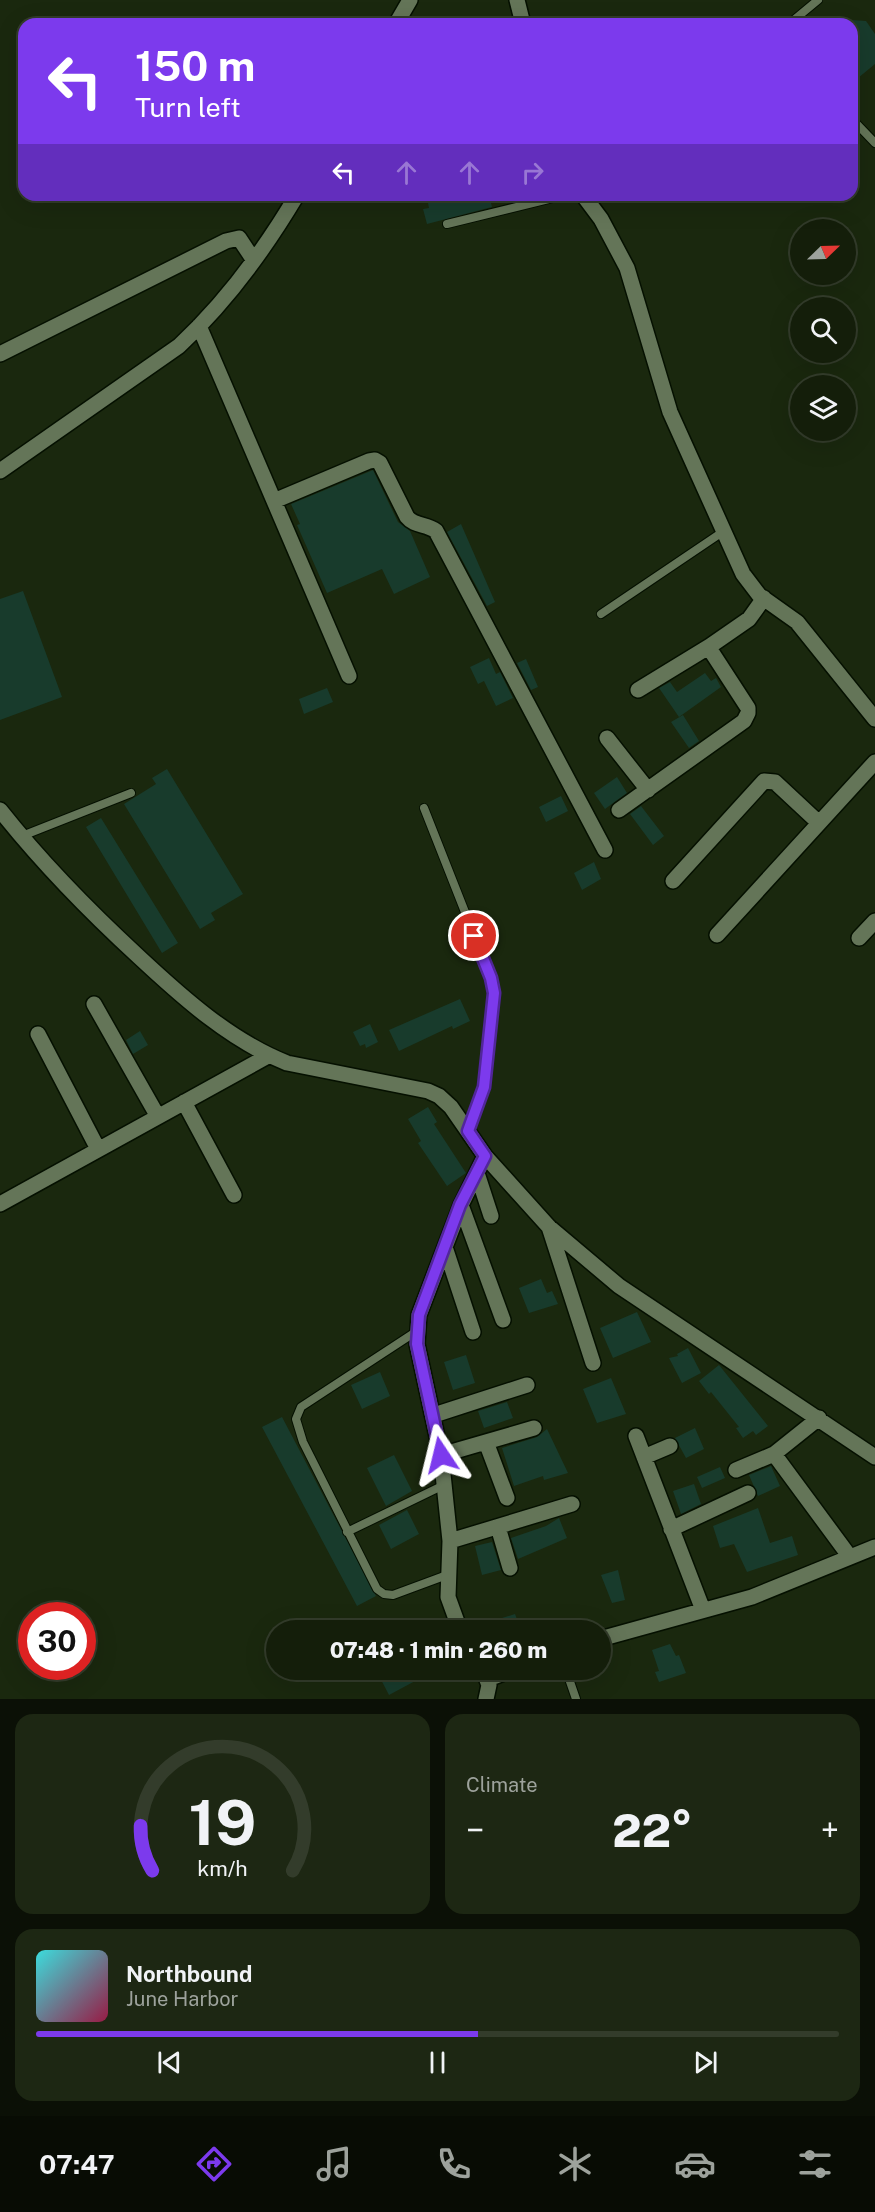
<!DOCTYPE html>
<meta charset="utf-8">
<style>
:root{--surface:#141e0a;--page:#1d2713;--text:#f1f3f6;--muted:#9da29c;--line:#333c2b;--accent:#7c3aed}
body{margin:0;font-family:"Public Sans",sans-serif;background:var(--page);color:var(--text);height:100vh;display:flex;flex-direction:column;font-size:22px;white-space:nowrap}
*{box-sizing:border-box;margin:0}
p{font-size:20px;color:var(--muted)}
.icon{flex:none;width:33px;height:33px;fill:none;stroke:currentColor;stroke-width:2;stroke-linecap:round;stroke-linejoin:round}
.map{position:relative;height:1699px;overflow:hidden}
.drawer{display:flex;flex-direction:column;gap:15px;padding:15px;background:#0b1006;flex:1}
.drawer>*{flex:none}
.guide{position:absolute;left:18px;top:18px;width:840px;height:183px;border-radius:18px;box-shadow:0 6px 24px #0002,0 0 0 2px var(--line);background:#7c3aed;color:#fff;overflow:hidden}
.needle{width:39px;rotate:67deg}
.tools{position:absolute;left:790px;top:219px;display:grid;gap:12px}
.tools a{display:grid;place-items:center;width:66px;height:66px;border-radius:50%;background:var(--surface);box-shadow:0 6px 24px #0002,0 0 0 2px var(--line);font-size:30px}
.speed{position:absolute;left:18px;top:1602px;display:flex;gap:12px;font-size:30px;font-weight:700;text-align:center}
.speed>*{display:grid;place-content:center;width:78px;height:78px;border-radius:50%;background:var(--surface);box-shadow:0 6px 24px #0002,0 0 0 2px var(--line);line-height:1}
.speed .limit{border:9px solid #d22;background:#fff;color:#111}
.pin{position:absolute;display:grid;place-items:center;width:51px;height:51px;color:#fff;margin:-26px;border:3px solid #fff;border-radius:50%;box-shadow:0 2px 6px #0007}
.me{position:absolute;width:66px;margin:-33px;rotate:350deg;stroke-linejoin:round;filter:drop-shadow(0 0 4px #0008)}
.turn{display:flex;align-items:center;gap:21px;height:126px;padding:0 18px;font-size:27px}
.turn .icon{width:78px;height:78px;stroke-width:2.5}
.turn b{display:block;font-size:42px;line-height:51px}
.lanes{display:flex;align-items:center;height:57px;padding:0 18px;background:#0003;justify-content:center;gap:30px;direction:ltr}
.lanes .off{opacity:.35}
.big{font-size:45px;font-weight:800;line-height:1.1}
.drawer .tile{flex:1;display:flex;flex-direction:column;justify-content:center;gap:9px;min-width:0;padding:0 21px;border-radius:18px;background:var(--page)}
.drawer .dial{align-items:center;gap:0}
.dial svg{height:156px;overflow:visible;fill:none;stroke:var(--line);stroke-width:7;stroke-linecap:round;text-anchor:middle}
.dial text{fill:var(--text);stroke:none}
.song{display:flex;align-items:center;gap:18px}
.cover{width:72px;height:72px;border-radius:9px;background:linear-gradient(135deg,hsl(180 70% 55%),hsl(340 70% 35%))}
.played{height:6px;border-radius:3px;background:linear-gradient(90deg,var(--accent) 55%,var(--line) 55%)}
.keys{display:flex;justify-content:space-around;direction:ltr}
.heat{display:flex;justify-content:space-between;align-items:center;font-size:33px;direction:ltr}
.drawer .tiles{flex:1;display:grid;gap:15px;grid-template-columns:1fr 1fr}
.tile:last-child{grid-column:span 2}
.trip{position:absolute;left:266px;top:1620px;width:345px;height:60px;border-radius:30px;background:var(--surface);box-shadow:0 6px 24px #0002,0 0 0 2px var(--line);font-weight:800;line-height:60px;text-align:center}
.tabs{display:flex;height:96px;justify-content:space-around;align-items:center;background:#080c04;color:var(--muted)}
.tabs .icon{width:42px;height:42px}
.tabs .active{color:var(--accent)}
.tabs b{font-size:27px;color:var(--text)}
.map>svg:first-child{display:block}
</style>
<div class="map">
<svg width="875" height="1699" viewBox="0 0 875 1699">
<rect width="100%" height="100%" fill="#1a280e"/>
<path fill="#183b2c" d="M852 20 866 21 875 34V64L852 83Z
M438 195H489L492 207 427 224 423 209 429 208 427 198Z
M373 470 398 522 410 531 430 577 394 594 382 569 327 593 297 525 300 524 291 504Z
M461 524 495 602 487 606 447 532Z
M23 591 62 697 0 720V599Z
M489 658 496 674 500 672 513 698 496 706 484 681 478 684 470 667Z
M526 659 538 687 531 690 517 663Z
M705 673 711 681 716 678 721 687 679 717 659 688 670 682 677 692Z
M327 688 333 702 304 714 299 699Z
M683 715 699 741 689 748 671 722Z
M167 769 243 894 211 913 215 920 200 929 124 804 156 784 152 778Z
M617 777 627 793 605 809 594 793Z
M561 796 568 811 546 822 539 807Z
M641 806 664 836 653 845 630 814Z
M101 818 178 943 162 953 86 827Z
M594 862 601 879 582 890 574 873Z
M460 999 470 1021 453 1029 452 1026 399 1051 389 1030Z
M370 1024 378 1042 366 1048 365 1044 360 1046 353 1032Z
M140 1031 148 1045 133 1054 126 1040Z
M428 1107 437 1122 434 1124 466 1173 447 1186 418 1143 421 1141 408 1119Z
M541 1279 547 1293 552 1291 558 1304 529 1313 519 1288Z
M637 1312 651 1342 613 1358 600 1328Z
M688 1348 701 1373 682 1383 669 1358 678 1356 677 1354Z
M466 1355 475 1383 453 1390 444 1362Z
M719 1365 768 1426 756 1435 753 1431 743 1438 736 1428 739 1427 711 1392 709 1394 699 1381Z
M380 1372 390 1396 362 1409 351 1385Z
M611 1378 626 1414 597 1423 583 1389Z
M507 1402 513 1418 484 1428 478 1411Z
M282 1417 376 1596 357 1606 262 1427Z
M695 1428 704 1449 686 1458 675 1438Z
M547 1429 568 1473 544 1480 543 1476 514 1486 502 1448 537 1437Z
M394 1455 412 1491 386 1506 367 1468Z
M771 1466 780 1486 758 1496 749 1475Z
M720 1467 725 1478 702 1488 697 1477Z
M694 1484 701 1504 681 1514 673 1491Z
M758 1508 770 1543 792 1536 798 1555 747 1572 734 1544 720 1548 713 1526Z
M407 1510 419 1534 391 1549 379 1525Z
M559 1518 567 1538 518 1559 511 1538 546 1526Z
M492 1542 501 1570 482 1575 475 1546Z
M618 1570 625 1600 612 1603 601 1575Z
M515 1614 521 1630H470V1628Z
M670 1644 676 1656 679 1655 686 1673 659 1682 655 1672 659 1671 652 1650Z
M376 1670H412L417 1680 389 1695Z"/>
<g fill="none" stroke-linecap="round" stroke-linejoin="round">
<g stroke="#051000" stroke-width="10">
<path id="service" d="M789 24 818 0
M852 119 875 143
M447 224 565 195
M601 614 724 531
M424 808 491 978 494 993 484 1087 468 1131
M22 836 131 793
M417 1331 301 1407 296 1419 303 1442 377 1589 384 1594 393 1595 447 1575
M347 1532 444 1485
M566 1670 576 1699"/>
</g>
<g stroke="#051000" stroke-width="18">
<path id="minor" d="M517 0 523 24
M396 24 410 0
M583 195 601 219 627 268 670 412 743 574 759 595 797 622 875 719
M199 326 349 676
M0 354 226 241 239 238 253 259
M0 471 179 346C225 303 265 249 297 195
M274 501 369 461 375 460 380 463 407 517C414 526 427 524 436 531L605 850
M638 690 710 646
M607 738 648 790
M0 810C42 863 89 911 139 957 183 998 231 1041 287 1063L428 1091 439 1096 451 1107 485 1156 549 1227 619 1286 875 1457
M619 810 744 721 748 713V708L711 651 710 646 749 619 764 598
M673 881 764 781 775 782 819 823
M717 935 875 762
M859 938 875 921
M94 1004 157 1115
M38 1034 98 1149
M184 1102 234 1195
M477 1173 491 1216
M0 1204 268 1056
M461 1205 503 1320
M549 1227 593 1363
M445 1247 473 1332
M434 1415 527 1385
M636 1436 703 1610
M486 1442 507 1498
M774 1454 850 1557
M441 1455 534 1428
M644 1457 670 1446
M736 1470 774 1454 819 1418
M498 1527 510 1568
M671 1529 748 1493
M450 1541 572 1504
M460 1630 448 1597 450 1541 441 1455 417 1344 419 1315 461 1205 485 1156
M600 1639 752 1597 875 1547
M483 1670 489 1685 486 1699
M488 1679 512 1670"/>
</g>
<use href="#service" stroke="#647558" stroke-width="8"/>
<use href="#minor" stroke="#647558" stroke-width="15"/>
</g>
<g fill="none" stroke-linecap="round" stroke-linejoin="round">
<g stroke="#51269a" stroke-width="15">
<path id="route" d="M441 1455 417 1344 419 1315 460 1205 485 1156 468 1131 484 1087 494 993 491 978 474 936"/>
</g>
<use href="#route" stroke="#7c3aed" stroke-width="10"/>
</g>
</svg>
<div class="tools">
<a><svg class="needle" viewBox="-14 -14 28 28"><path d="M0-13l5 13h-10z" fill="#e53935"/><path d="M0 13l5-13h-10z" fill="#9da29c"/></svg></a>
<a><svg class="icon" aria-label="search" viewBox="0 0 24 24"><circle cx="10" cy="10" r="6"/><path d="M15 15l6 6"/></svg></a>
<a><svg class="icon" aria-label="layers" viewBox="0 0 24 24"><path d="M12 4l9 5-9 5-9-5zM3 14l9 5 9-5"/></svg></a>
</div>
<div class="speed"><div class="limit">30</div></div>
<div class="pin" style="left:474px;top:936px;background:#d93025"><svg class="icon" aria-label="arrive" viewBox="0 0 24 24"><path d="M6 21V4h12l-3 4 3 4H6"/></svg></div>
<svg class="me" style="left:441px;top:1455px" viewBox="-20 -20 40 40"><path d="M0-17L14 15 0 8-14 15z" fill="#7c3aed" stroke="#fff" stroke-width="4"/></svg>
<div class="trip">07:48 · 1 min · 260 m</div>
<div class="guide">
<div class="turn"><svg class="icon" aria-label="left" viewBox="0 0 24 24"><path d="M17 20v-9H6M10 6l-5 5 5 5"/></svg><div><b>150 m</b>Turn left</div></div>
<div class="lanes"><svg class="icon" aria-label="left" viewBox="0 0 24 24"><path d="M17 20v-9H6M10 6l-5 5 5 5"/></svg><svg class="icon off" aria-label="ahead" viewBox="0 0 24 24"><path d="M12 20V5M6 11l6-6 6 6"/></svg><svg class="icon off" aria-label="ahead" viewBox="0 0 24 24"><path d="M12 20V5M6 11l6-6 6 6"/></svg><svg class="icon off" aria-label="right" viewBox="0 0 24 24"><path d="M7 20v-9h11M14 6l5 5-5 5"/></svg></div>
</div>
</div>
<section class="drawer">
<div class="tiles">
<div class="tile dial"><svg viewBox="0 0 100 80">
<path d="M14 69A42 42 0 1 1 86 69"/>
<path d="M14 69A42 42 0 0 1 8 46" stroke="#7c3aed"/>
<text x="50" y="56" font-size="32" font-weight="700">19</text>
<text x="50" y="72" font-size="11">km/h</text>
</svg></div>
<div class="tile"><p>Climate</p>
<div class="heat"><a>−</a><b class="big">22°</b><a>+</a></div>
</div>
<div class="tile">
<div class="song"><i class="cover"></i><div><b>Northbound</b><p>June Harbor</p></div></div>
<div class="played"></div>
<div class="keys"><svg class="icon" aria-label="previous" viewBox="0 0 24 24"><path d="M18 5L8 12l10 7zM5 5v14"/></svg><svg class="icon" aria-label="pause" viewBox="0 0 24 24"><path d="M8 5v14M16 5v14"/></svg><svg class="icon" aria-label="next" viewBox="0 0 24 24"><path d="M6 5l10 7-10 7zM19 5v14"/></svg></div>
</div>
</div>
</section>
<nav class="tabs">
<b>07:47</b>
<svg class="icon active" aria-label="directions" viewBox="0 0 24 24"><path d="M12 3l9 9-9 9-9-9zM9 14v-3h6M13 9l2 2-2 2"/></svg>
<svg class="icon" aria-label="music" viewBox="0 0 24 24"><path d="M9 18V5l10-2v13"/><circle cx="6" cy="18" r="3"/><circle cx="16" cy="16" r="3"/></svg>
<svg class="icon" aria-label="phone" viewBox="0 0 24 24"><path d="M5 4h4l2 5-3 2q2 4 5 5l2-3 5 2v4C11 20 4 13 5 4z"/></svg>
<svg class="icon" aria-label="climate" viewBox="0 0 24 24"><path d="M12 3v18M4 7l16 10M4 17L20 7"/></svg>
<svg class="icon" aria-label="car" viewBox="0 0 24 24"><path d="M5 17H2v-5l4-1 3-4h7l3 4 3 1v5h-3M9 17h6M6 11h13"/><circle cx="7" cy="17" r="2"/><circle cx="17" cy="17" r="2"/></svg>
<svg class="icon" aria-label="filters" viewBox="0 0 24 24"><path d="M4 7h16M4 17h16"/><circle cx="9" cy="7" r="2"/><circle cx="15" cy="17" r="2"/></svg>
</nav>
